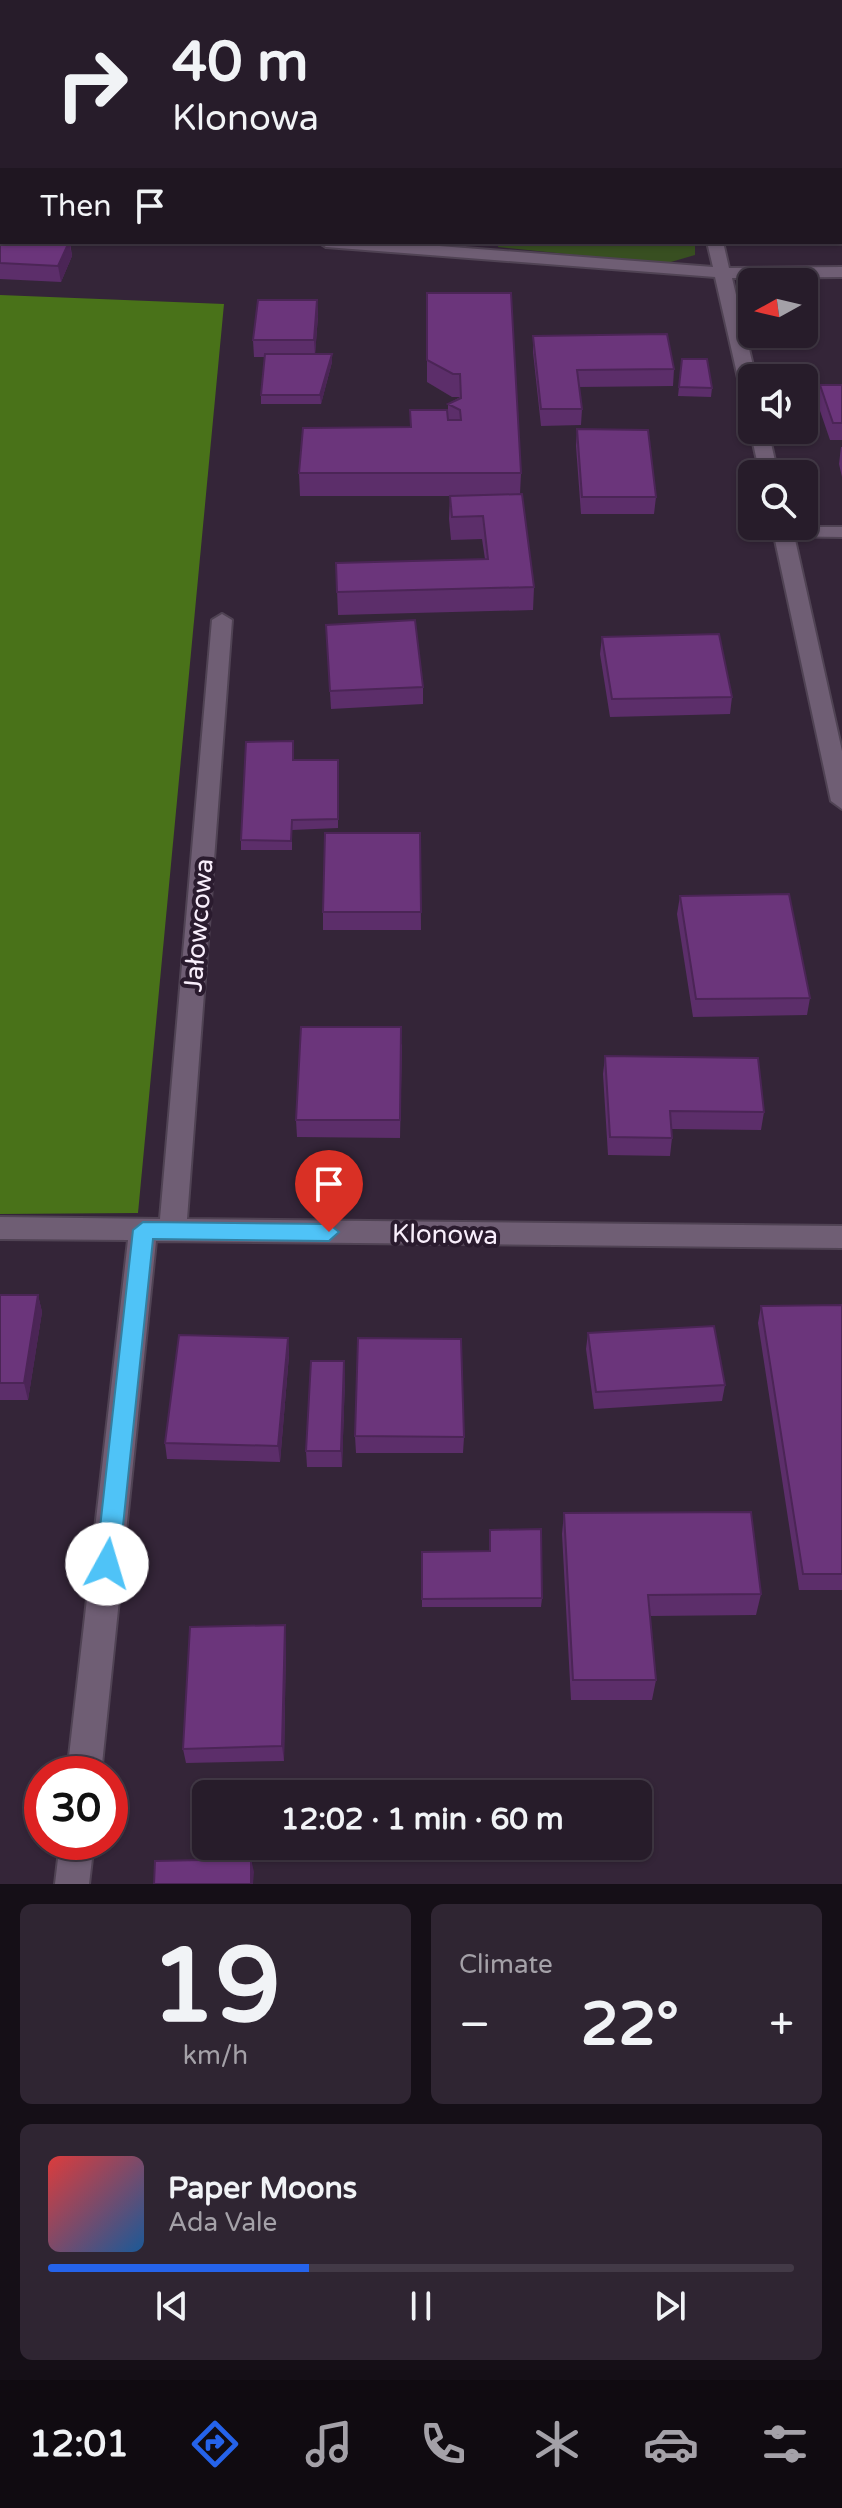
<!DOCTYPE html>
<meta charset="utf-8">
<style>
:root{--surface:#271c2a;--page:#2f2532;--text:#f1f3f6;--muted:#a4a1a8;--line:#433a47;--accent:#2563eb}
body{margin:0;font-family:"Varela Round",sans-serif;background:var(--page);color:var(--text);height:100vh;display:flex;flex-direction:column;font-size:30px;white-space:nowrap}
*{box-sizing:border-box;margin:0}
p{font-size:26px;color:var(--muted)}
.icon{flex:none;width:44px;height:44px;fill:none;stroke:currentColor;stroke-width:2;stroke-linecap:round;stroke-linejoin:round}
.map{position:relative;height:1884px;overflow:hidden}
.side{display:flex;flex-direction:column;gap:20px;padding:20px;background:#150f17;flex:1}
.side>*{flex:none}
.guide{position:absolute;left:0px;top:0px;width:842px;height:244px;box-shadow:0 2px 6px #0004,0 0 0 2px var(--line);background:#271c2a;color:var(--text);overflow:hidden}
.needle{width:52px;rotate:262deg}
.controls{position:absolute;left:738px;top:268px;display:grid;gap:16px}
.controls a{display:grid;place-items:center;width:80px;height:80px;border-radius:12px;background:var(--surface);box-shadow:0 2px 6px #0004,0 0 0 2px var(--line);font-size:40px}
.speed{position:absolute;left:24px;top:1756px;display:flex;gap:16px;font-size:40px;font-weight:700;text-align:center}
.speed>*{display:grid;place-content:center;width:104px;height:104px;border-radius:50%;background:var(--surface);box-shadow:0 2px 6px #0004,0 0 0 2px var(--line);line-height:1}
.speed .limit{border:12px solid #d22;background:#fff;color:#111}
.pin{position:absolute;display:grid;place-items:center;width:68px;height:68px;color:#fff;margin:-82px -34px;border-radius:50% 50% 50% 0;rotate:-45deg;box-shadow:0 0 8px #0007}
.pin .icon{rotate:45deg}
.me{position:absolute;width:88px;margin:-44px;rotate:6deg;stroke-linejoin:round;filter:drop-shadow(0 0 6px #0008)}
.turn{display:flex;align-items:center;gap:28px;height:168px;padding:0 40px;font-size:36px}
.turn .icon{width:104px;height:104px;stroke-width:2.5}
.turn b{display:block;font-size:56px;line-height:68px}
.then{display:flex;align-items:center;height:76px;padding:0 40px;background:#0003;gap:16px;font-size:30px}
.big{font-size:60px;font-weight:700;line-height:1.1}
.side .widget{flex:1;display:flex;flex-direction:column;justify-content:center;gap:12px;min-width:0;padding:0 28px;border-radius:12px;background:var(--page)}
.side .dial{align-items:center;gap:0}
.dial b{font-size:104px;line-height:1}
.song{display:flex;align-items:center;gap:24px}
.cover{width:96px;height:96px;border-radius:12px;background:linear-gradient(135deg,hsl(0 70% 55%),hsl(210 70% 35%))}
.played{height:8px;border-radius:4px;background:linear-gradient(90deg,var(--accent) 35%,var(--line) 35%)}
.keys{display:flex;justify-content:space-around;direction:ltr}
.heat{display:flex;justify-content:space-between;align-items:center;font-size:44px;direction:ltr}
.side .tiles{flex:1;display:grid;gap:20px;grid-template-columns:1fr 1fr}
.widget:last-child{grid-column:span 2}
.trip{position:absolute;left:192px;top:1780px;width:460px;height:80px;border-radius:12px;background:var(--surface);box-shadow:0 2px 6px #0004,0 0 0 2px var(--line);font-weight:700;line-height:80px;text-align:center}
.tab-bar{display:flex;height:128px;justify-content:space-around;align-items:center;background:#100b11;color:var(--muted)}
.tab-bar .icon{width:56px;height:56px}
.tab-bar .selected{color:var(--accent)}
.tab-bar b{font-size:36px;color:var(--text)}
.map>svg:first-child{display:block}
</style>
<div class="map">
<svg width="842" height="1884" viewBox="0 0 842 1884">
<rect width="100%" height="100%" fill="#342538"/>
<path fill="#384f21" d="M499 242H695V255L664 264 498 247Z"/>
<path fill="#497219" d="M0 295 224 304 138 1213 0 1214Z"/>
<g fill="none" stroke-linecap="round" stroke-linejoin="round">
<g stroke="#504354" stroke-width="4">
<path id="lane" d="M840 14H842V22H840Z
M783 527H842V537L777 536 774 532Z"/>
</g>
<g stroke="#504354" stroke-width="4">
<path id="street" d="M117 0H131V2H117Z
M367 0H381V2H367Z
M653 0H667V2H653Z
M0 211H2V221H0Z
M318 242H388L713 267 707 242H723L729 268 842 267V277L732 278 756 378H752V405L743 400 715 277 326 247Z
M752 427V430H768L778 474H760L750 430Z
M772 526H792L842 751V809L831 801Z
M222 614 232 620 187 1219 842 1226V1248L156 1241 101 1774H67L128 1240 0 1239V1217L160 1219 212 620Z
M60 1842H94L89 1884H55Z"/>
</g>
<use href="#lane" fill="#6f5e74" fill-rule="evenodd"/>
<use href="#street" fill="#6f5e74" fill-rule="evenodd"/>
</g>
<path fill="#5c2e6a" d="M273 0H321V1L273 2Z
M698 0H757L756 1 730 2H698Z
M840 210 842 216V239H840Z
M0 237 2 242H70L72 256 61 282 0 279Z
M427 293 521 473 520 494 534 587 533 610 338 615 336 563 485 559 482 539 451 540 449 519 450 496H452H300L299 473 410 427V410L448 420V404L460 397H452L427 382Z
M317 300 318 316 315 354H332V362L321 404H261V395L265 357H254L253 340Z
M533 336 674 369 673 386 579 387 582 409 581 425 541 426 533 352Z
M682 359 712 388 711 397 678 396Z
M820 385H842V440H830L817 402Z
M577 429 656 497 654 514H581L576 446Z
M841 447H842V477L839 464Z
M326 625 423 687V704L331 709Z
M602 637 732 697 730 714 610 717 600 654Z
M294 760H338V828L292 830V850H241V840Z
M420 833 421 930H323V912Z
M680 896 810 998 807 1015 693 1017 677 914Z
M402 1044 400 1138 297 1137 296 1120Z
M605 1056 764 1112 761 1130 671 1129 672 1138 670 1156 608 1155 603 1074Z
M0 1295H38L42 1312 28 1400H0Z
M842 1305V1590H799L758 1323 761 1306Z
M588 1333 725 1385 722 1401 594 1409 586 1349Z
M288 1338 289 1355 280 1462 167 1459 165 1443Z
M344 1361 345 1378 342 1467H307L306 1451Z
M355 1436 464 1437 463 1453H356Z
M564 1513 761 1594 756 1615 650 1616 656 1680 652 1700H571L562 1534Z
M422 1552 542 1598 541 1607H422Z
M286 1641 284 1761 186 1763 183 1749Z"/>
<path fill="#4b2556" d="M69 242 72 256 61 282 58 266Z
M317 300 318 316 315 356 314 340Z
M332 354V362L321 404 320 395Z
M38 1295 42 1312 28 1400 24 1383Z
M288 1338 289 1355 280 1462 278 1446Z
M344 1361 345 1378 342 1467 341 1451Z
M285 1625 286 1641 284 1761 282 1746Z
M251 1859 254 1872 253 1884H251Z"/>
<path fill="#6b357b" stroke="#4b2556" stroke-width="2" d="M33 0H67L66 2H32Z
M163 0H237V2H162Z
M407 0H464L463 2H406Z
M840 210 842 216V224H840Z
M0 237H2V242H69L58 266 0 263Z
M427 293H511L521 473H299L303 428 411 427 410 410H447L448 420H461L460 410 448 404 461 398 460 374H453L427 360Z
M258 300H317L314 340H253Z
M667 334 674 369 577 370 582 409H541L533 336Z
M265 354H332L320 395H261Z
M682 359H707L712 388 679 387Z
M820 385H842V423H833Z
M577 429 648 430 656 497H582Z
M522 494 534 587 337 592 336 563 488 559 483 516 452 517 450 496Z
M415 620 423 687 330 691 326 625Z
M719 634 732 697 612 699 602 637Z
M293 741V760H338V819L292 820 291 841 241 840 246 742Z
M325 833H420L421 912H323Z
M789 894 810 998 696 999 680 896Z
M301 1027H401L400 1120H296Z
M605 1056 758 1058 764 1112 670 1111 672 1138 610 1137Z
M0 1295H38L24 1383H0Z
M842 1305V1574H803L761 1306Z
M714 1326 725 1385 596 1392 588 1333Z
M179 1335 288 1338 278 1446 165 1443Z
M358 1338 461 1339 464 1437 355 1436Z
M311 1361H344L341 1451H306Z
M751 1512 761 1594 648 1595 656 1680H573L564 1513Z
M541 1529 542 1598 422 1599V1552L490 1551V1530Z
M285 1625 282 1746 183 1749 190 1627Z
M251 1859V1884H154L155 1861Z"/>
<path fill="#4fc3f7" stroke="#337fa1" stroke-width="2" d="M143 1222 329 1224 339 1232 329 1241 153 1239 119 1564 116 1572 107 1575 99 1572 96 1564 133 1230Z"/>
<g text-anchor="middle" stroke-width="8" stroke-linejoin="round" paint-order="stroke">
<g font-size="26" fill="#f8eefb" stroke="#2a1b2e">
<text transform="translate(198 925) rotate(-85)" y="9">Jałowcowa</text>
<text transform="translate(445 1234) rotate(1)" y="9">Klonowa</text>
</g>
</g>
</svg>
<div class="controls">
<a><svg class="needle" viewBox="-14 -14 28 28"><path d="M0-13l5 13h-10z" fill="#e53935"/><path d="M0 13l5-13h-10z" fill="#a4a1a8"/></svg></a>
<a><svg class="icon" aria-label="sound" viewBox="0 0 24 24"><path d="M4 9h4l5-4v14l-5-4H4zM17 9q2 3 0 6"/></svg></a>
<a><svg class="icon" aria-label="search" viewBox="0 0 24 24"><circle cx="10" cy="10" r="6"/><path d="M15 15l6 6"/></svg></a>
</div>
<div class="speed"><div class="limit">30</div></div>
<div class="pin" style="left:329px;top:1232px;background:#d93025"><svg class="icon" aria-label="arrive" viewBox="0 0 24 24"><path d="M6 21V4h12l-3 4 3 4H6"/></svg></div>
<svg class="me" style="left:107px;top:1564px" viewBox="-20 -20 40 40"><circle r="19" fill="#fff"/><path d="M0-13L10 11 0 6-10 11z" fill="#4fc3f7"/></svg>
<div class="trip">12:02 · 1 min · 60 m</div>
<div class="guide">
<div class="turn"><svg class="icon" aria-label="right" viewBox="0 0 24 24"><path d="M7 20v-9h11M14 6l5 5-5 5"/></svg><div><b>40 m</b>Klonowa</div></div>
<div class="then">Then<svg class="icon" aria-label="arrive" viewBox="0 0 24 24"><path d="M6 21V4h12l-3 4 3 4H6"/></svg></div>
</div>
</div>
<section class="side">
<div class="tiles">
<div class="widget dial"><b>19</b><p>km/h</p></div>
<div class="widget"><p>Climate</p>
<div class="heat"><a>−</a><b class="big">22°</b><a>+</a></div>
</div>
<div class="widget">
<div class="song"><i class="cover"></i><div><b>Paper Moons</b><p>Ada Vale</p></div></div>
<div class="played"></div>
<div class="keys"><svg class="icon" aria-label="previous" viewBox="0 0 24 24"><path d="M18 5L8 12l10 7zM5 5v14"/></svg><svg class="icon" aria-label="pause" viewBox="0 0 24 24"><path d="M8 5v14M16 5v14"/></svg><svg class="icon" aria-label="next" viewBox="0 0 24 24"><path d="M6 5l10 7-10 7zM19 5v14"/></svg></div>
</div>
</div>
</section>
<nav class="tab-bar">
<b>12:01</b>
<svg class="icon selected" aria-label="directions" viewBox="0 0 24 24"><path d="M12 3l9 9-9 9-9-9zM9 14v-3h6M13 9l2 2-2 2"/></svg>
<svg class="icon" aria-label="music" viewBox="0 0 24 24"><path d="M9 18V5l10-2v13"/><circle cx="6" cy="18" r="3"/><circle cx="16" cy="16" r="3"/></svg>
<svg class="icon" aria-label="phone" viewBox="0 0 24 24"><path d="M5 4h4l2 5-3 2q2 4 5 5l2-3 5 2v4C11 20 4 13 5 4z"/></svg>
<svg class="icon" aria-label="climate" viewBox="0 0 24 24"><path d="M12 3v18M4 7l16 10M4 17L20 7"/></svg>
<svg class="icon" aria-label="car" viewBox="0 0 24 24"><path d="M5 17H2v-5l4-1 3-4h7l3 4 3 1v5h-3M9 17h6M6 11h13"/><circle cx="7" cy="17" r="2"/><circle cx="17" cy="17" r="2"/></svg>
<svg class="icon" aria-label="filters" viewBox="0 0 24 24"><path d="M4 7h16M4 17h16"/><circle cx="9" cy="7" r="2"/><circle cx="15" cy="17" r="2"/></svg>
</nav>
